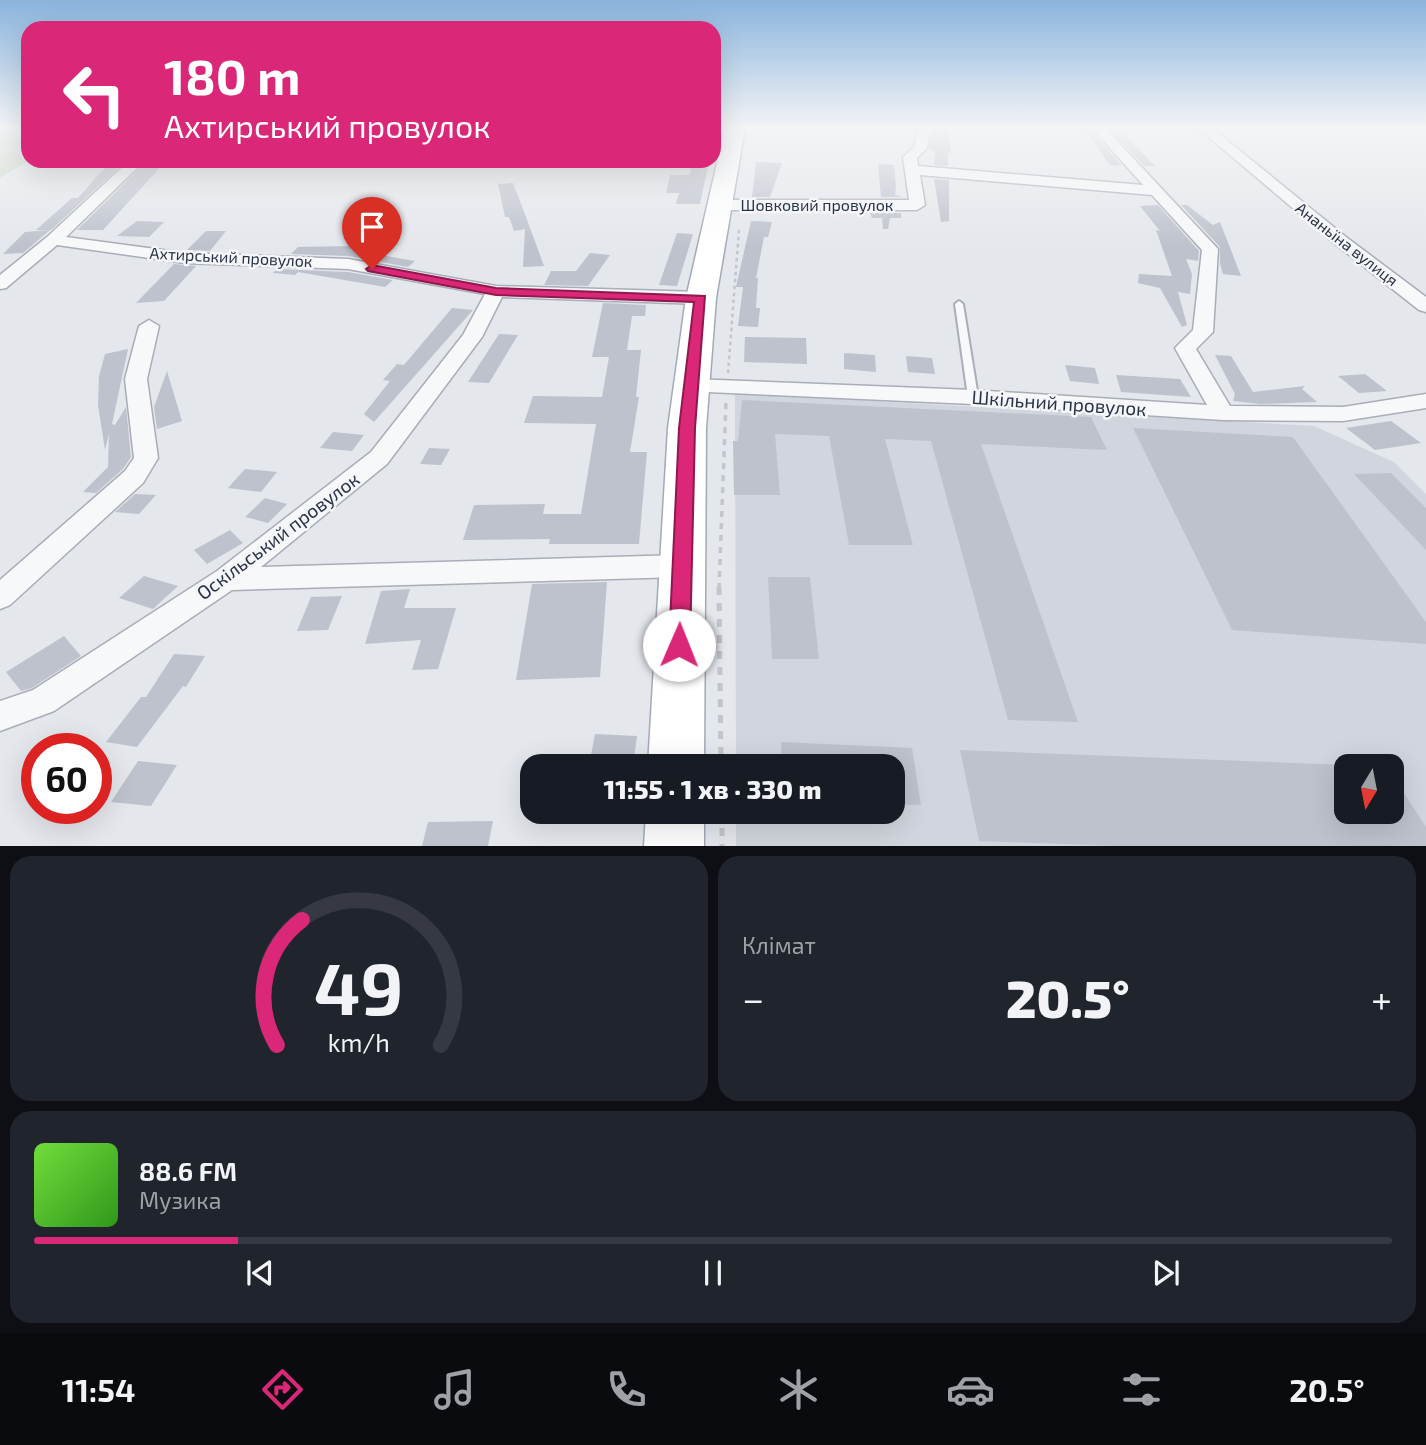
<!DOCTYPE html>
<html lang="uk">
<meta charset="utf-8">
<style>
:root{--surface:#171b24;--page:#20242c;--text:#f1f3f6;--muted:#9ea1a6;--line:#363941;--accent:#db2777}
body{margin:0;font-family:"Exo 2",sans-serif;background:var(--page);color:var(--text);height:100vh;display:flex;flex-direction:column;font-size:26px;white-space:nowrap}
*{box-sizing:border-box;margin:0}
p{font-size:23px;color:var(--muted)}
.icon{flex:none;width:38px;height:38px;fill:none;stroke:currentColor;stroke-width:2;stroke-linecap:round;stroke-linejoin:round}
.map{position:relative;height:846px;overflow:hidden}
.panel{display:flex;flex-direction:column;gap:10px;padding:10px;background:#0d0f14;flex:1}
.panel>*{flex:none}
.guide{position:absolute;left:21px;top:21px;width:700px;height:147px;border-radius:21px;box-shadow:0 7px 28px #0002;background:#db2777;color:#fff;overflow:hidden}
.needle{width:46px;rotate:190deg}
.controls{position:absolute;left:1334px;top:754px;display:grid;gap:14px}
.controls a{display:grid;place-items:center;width:70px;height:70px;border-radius:14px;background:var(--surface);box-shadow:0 7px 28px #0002;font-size:35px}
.speed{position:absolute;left:21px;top:733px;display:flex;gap:14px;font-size:35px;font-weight:700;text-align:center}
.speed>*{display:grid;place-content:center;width:91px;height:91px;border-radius:50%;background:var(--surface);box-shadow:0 7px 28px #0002;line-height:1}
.speed .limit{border:10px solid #d22;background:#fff;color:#111}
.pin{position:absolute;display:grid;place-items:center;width:60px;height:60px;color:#fff;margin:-72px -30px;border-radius:50% 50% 50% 0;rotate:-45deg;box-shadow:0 0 7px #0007}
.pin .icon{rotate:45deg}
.me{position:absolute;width:77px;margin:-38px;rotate:1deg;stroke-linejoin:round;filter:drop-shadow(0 0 5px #0008)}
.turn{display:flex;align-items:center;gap:24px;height:147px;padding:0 28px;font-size:32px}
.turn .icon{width:91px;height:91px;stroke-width:2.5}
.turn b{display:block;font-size:49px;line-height:60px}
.big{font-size:52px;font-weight:800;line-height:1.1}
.panel .tile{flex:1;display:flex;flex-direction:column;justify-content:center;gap:10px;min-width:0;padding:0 24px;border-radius:21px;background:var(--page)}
.panel .dial{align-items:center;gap:0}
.dial svg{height:182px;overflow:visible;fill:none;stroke:var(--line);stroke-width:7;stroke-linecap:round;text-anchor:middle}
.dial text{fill:var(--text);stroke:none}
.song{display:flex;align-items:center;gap:21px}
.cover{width:84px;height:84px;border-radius:10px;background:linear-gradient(135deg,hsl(100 70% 55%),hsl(110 70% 35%))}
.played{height:7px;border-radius:4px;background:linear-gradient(90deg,var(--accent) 15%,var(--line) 15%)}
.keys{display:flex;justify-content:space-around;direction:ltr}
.heat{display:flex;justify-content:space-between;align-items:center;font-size:38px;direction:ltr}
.panel .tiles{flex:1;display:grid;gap:10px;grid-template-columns:1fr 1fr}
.tile:last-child{grid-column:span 2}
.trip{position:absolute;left:520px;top:754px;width:385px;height:70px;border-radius:21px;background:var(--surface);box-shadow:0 7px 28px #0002;font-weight:800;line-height:70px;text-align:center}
.menu{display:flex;height:112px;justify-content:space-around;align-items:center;background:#090b0e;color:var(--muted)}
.menu .icon{width:49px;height:49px}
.menu .selected{color:var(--accent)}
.menu b{font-size:32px;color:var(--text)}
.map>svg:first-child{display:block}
</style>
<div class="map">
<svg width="1426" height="847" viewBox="0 0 1426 847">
<rect width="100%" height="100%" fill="#e4e7ec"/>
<path fill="#d1d6de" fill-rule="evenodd" d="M735 393 1314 426 1394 462 1426 494V846H736V812H892V766H736ZM1346 766H1391V812H1346Z"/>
<path fill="#c8d6c4" d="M0 128H28V161L0 178Z"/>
<path fill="#bdc2cc" d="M933 128 948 129 951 153 948 152V166L934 165 935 152 929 149Z
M1084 128H1089L1122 166 1110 165Z
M1108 128H1118L1155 166H1144Z
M147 161H166L103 230H77Z
M125 162 51 230H36L72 198H78L109 163Z
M756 162 782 163 770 197H752Z
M878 164 894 165 896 186 895 195 902 197H881Z
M691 165 708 166 700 204H676L679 193H666L670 175H690Z
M934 179 949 180V221L941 222Z
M513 183 526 217 544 266 523 267 525 229 514 231 509 217H505L498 184Z
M1158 205 1199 251 1198 261 1186 259 1192 274 1190 294 1178 292 1187 325 1182 327 1160 288 1138 283 1139 274 1172 276 1156 230 1160 231 1140 206Z
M1181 205H1187L1213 225 1220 222 1241 276 1223 274 1220 264V247Z
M870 213H901V218H890L888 229H883L882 218H872Z
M137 221 164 222 149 237 117 236Z
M751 221 772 222 768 237H764L756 278H758L756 308H760L758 327 738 326 743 287H736Z
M50 230 23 253 3 254 25 232Z
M206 231H226L210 251 187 250Z
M677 233 693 234 677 286 659 285Z
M353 246 351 250 415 261 408 267 348 256 291 254 298 247Z
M590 253 610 255 588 286 544 285 551 271H576Z
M174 264 196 266 164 301 136 303Z
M277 269 348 272 393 280 385 287 298 272 295 275 273 273Z
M603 303 646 305 645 316H632L627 350H641L636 397H639L630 452H647L639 544H549L550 539 463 540 474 505 545 504 543 514H581L596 424 524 423 533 396 602 397 609 357H592Z
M452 308 473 310 374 422 364 414 390 381 383 380 397 364 404 365Z
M499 334 518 335 489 383 468 382Z
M745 337 806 338 807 364 744 362Z
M128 349 112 424 115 425 126 407 131 457 123 469 96 493 83 492 108 467 109 434 105 450 98 405 99 376 105 354Z
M844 353 875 355 876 372 844 369Z
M1215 355 1231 356 1253 392 1305 386 1302 389 1317 402 1260 404 1233 401 1235 394Z
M906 356 932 358 935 374 908 372Z
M1065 365 1095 368 1099 384 1070 381Z
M167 371 182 421 157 429 154 407Z
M1365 374 1387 391 1359 393 1338 376Z
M1116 375 1180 379 1191 397 1121 392Z
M742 400 1091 417 1107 450 981 444 1078 722 1008 720 931 441 885 439 913 545H849L829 436 775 434 780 495H734L733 441H738Z
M1391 421 1421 443 1375 450 1346 428Z
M1133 428 1293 437 1426 622V644L1232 630Z
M333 432 364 435 352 451 320 448Z
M429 448 450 449 441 465 420 464Z
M245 469 277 472 261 492 228 488Z
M1391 473 1426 508V550L1354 474Z
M135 494 156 495 139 514 115 512Z
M265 498 287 504 268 523 245 517Z
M230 530 243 543 207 564 194 550Z
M144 576 178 586 153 609 119 598Z
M768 577H810L819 659H772Z
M607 582 600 677 516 680 532 584Z
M410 589 404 608H456L438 669 412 670 421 640 365 644 381 591Z
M342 596 328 630 297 631 311 597Z
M64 636 81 656 32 688 21 691 6 672Z
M174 654 205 656 186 687 183 686 137 747 106 742 141 697H146Z
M595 734 637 736 633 766H589Z
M781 742 912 748 921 805 892 804V766H782Z
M960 750 1346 765V812H1391V773L1426 827V846H1114L979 841Z
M138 761 177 765 151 806 111 802Z
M493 821 488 846H422L428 822Z"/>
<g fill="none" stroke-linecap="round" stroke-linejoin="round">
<g stroke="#a8adb7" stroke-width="4">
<path id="lane" d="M959 301 963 304 978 397 973 400 968 397 955 304Z"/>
</g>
<g stroke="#a8adb7" stroke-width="3">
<path id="street" d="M919 128H931L927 148 917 158 918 166 1143 185 1092 128H1105L1218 249 1213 332 1196 349 1230 406 1343 407 1426 394V408L1343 421 1223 420 973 404 684 391 681 386 684 381 692 379 973 390 1207 405 1175 348 1193 330 1202 250 1152 195 920 175 925 205 917 210H718L710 205 718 200H909L903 157 914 147Z
M1198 128H1212L1346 237 1426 297V312L1419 310 1334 243Z
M129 161H144L66 237 185 253 348 259 496 286 701 292 710 298 701 304 502 297 482 337 387 464 261 567 681 555 691 558 695 566 691 574 681 577 232 590 54 711 0 731V701L33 690 217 571 371 452 463 335 485 294 348 269 185 263 57 245 6 288 0 289V275L47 237Z
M263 161H278L271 165Z
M149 320 159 326 147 379 158 458 143 483 10 605 0 609V580L125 471 134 458 125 379 139 326Z"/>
</g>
<g stroke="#a2aab8" stroke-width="3">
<path id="primary" d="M725 128H745L716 298 706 428 704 766H648L668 428 686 298Z
M646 812H704V847H644Z"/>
</g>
<path stroke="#c2c5cb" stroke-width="2.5" stroke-dasharray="3.5 3.5" stroke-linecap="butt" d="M728 373 739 230"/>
<path stroke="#c2c5cb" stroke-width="3.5" stroke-dasharray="6 6" stroke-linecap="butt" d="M719 589 726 401"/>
<path stroke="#c2c5cb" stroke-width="5" stroke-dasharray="8 8" stroke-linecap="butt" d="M719 587 721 766
M722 812V847"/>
<use href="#lane" fill="#f7f8fa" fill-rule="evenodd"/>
<use href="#street" fill="#f7f8fa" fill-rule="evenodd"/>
<use href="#primary" fill="#fff" fill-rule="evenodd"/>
</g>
<linearGradient id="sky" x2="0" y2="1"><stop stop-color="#8ab4dd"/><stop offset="0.52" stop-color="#f3f4f6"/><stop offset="1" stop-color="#f3f4f6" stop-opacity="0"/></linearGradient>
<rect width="1426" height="246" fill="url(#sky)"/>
<path fill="#db2777" stroke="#8e194d" stroke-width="2" d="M372 265 496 288 705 296 695 428 690 645 687 651 679 654 672 651 669 645 679 428 694 302 496 295 368 271 366 269Z"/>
<g text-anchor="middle" stroke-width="5" stroke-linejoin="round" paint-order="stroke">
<g font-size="16" fill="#2a3346" stroke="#f4f6f9">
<text x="817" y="211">Шовковий провулок</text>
<text transform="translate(1347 244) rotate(38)" y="6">Ананьїна вулиця</text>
<text transform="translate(231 257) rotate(3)" y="6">Ахтирський провулок</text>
</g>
<g font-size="19" fill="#2a3346" stroke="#f4f6f9">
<text transform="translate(1059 403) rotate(4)" y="7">Шкільний провулок</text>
<text transform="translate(278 536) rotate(-37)" y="7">Оскільський провулок</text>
</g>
</g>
</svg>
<div class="controls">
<a><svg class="needle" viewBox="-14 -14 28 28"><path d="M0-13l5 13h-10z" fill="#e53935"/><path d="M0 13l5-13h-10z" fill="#9ea1a6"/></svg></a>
</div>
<div class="speed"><div class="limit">60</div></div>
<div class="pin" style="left:372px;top:269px;background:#d93025"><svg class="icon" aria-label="arrive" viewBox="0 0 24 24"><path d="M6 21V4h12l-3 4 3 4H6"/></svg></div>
<svg class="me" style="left:679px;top:645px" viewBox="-20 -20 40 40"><circle r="19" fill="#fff"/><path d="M0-13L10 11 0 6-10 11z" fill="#db2777"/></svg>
<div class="trip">11:55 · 1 хв · 330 m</div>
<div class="guide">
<div class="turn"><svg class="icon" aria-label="left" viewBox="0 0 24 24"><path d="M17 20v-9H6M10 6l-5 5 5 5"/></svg><div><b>180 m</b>Ахтирський провулок</div></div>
</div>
</div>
<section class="panel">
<div class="tiles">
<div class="tile dial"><svg viewBox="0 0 100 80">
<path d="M14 69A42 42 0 1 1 86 69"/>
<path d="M14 69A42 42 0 0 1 25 14" stroke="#db2777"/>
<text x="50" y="56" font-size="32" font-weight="700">49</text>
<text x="50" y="72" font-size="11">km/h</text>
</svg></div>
<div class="tile"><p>Клімат</p>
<div class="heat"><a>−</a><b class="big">20.5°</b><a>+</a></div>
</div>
<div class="tile">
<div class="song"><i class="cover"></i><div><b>88.6 FM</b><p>Музика</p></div></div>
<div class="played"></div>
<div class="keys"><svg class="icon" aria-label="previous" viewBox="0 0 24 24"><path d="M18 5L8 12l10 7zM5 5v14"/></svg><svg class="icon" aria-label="pause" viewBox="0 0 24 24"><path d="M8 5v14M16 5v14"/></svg><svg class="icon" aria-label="next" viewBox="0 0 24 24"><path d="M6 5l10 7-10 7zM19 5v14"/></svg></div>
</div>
</div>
</section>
<nav class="menu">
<b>11:54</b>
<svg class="icon selected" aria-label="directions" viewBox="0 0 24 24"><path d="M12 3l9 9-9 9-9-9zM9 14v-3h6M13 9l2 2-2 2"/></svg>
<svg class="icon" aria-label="music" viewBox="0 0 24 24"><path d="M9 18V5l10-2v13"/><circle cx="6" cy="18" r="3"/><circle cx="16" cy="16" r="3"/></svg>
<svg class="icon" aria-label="phone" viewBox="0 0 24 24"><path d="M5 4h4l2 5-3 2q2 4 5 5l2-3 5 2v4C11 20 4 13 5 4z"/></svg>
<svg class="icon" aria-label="climate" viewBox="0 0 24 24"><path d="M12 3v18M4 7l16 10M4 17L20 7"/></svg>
<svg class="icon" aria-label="car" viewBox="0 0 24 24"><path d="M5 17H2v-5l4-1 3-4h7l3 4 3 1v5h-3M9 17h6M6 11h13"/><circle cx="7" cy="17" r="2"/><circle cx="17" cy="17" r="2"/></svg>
<svg class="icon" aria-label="filters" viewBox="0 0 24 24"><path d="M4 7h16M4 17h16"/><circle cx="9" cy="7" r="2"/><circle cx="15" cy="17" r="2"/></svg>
<b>20.5°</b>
</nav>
